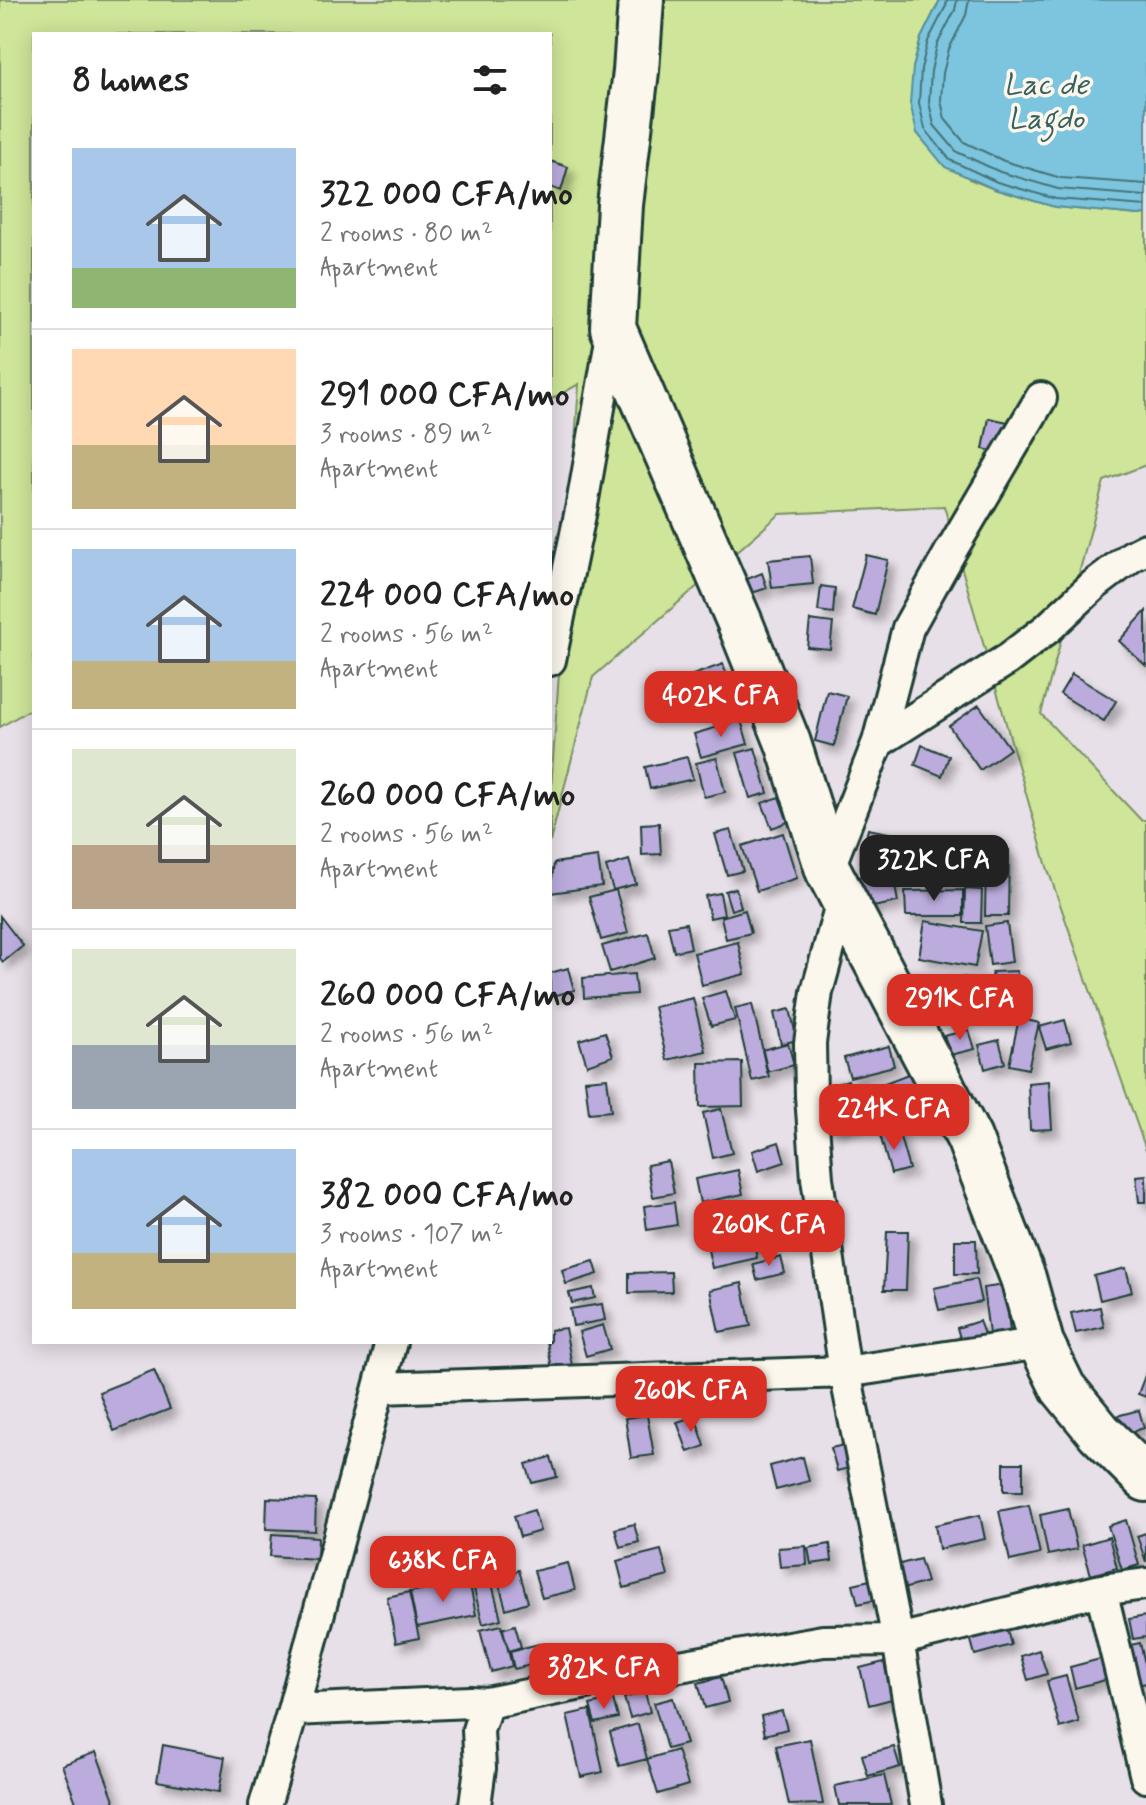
<!DOCTYPE html>
<meta charset="utf-8">
<style>
body{margin:0;font-family:Mynerve,sans-serif;background:#f6f6f6;color:#222;height:100vh;display:flex;flex-direction:column;font-size:30px;white-space:nowrap}
*{box-sizing:border-box;margin:0}
p{font-size:26px;color:#767676}
.icon{flex:none;width:44px;height:44px;fill:none;stroke:currentColor;stroke-width:2;stroke-linecap:round;stroke-linejoin:round}
.map{position:relative;flex:1;overflow:hidden}
.details{position:absolute;left:32px;top:32px;width:520px;height:1312px;display:flex;flex-direction:column;background:#fff;border-radius:0px;box-shadow:0 4px 20px #0003}
.details>*{flex:none}
.price{position:absolute;translate:-50% -68px;padding:0 18px;border-radius:16px;background:#d93025;color:#fff;font-size:26px;line-height:52px;filter:drop-shadow(0 2px 4px #0008)}
.price::after{content:'';position:absolute;left:50%;top:48px;width:24px;height:18px;margin-left:-12px;background:inherit;clip-path:polygon(0 0,100% 0,50% 100%)}
.price.selected{background:#222;color:#fff}
ul{padding:0;list-style:none}
li{display:flex;align-items:center;gap:24px;height:200px;padding:0 40px}
li+li{border-top:2px solid #e0e0e0}
li span{display:grid;place-items:center;flex:none;width:224px;height:160px;border-radius:0px;color:#555}
li>.icon{margin-inline-start:auto}
span .icon{width:96px;height:96px;fill:#fffc;stroke-width:1}
li b{font-size:34px}
h2{display:flex;justify-content:space-between;align-items:center;height:96px;padding:0 40px;font-size:34px}
.map>svg:first-child{display:block}
.grass{fill:#cfe599;stroke:#779166;stroke-width:2}
.water{fill:#7dc5de;stroke:#578f9a;stroke-width:2}
.lines{fill:none;stroke-linecap:round;stroke-linejoin:round}
.shore{stroke:#457378;stroke-width:2}
.building{fill:#bbacdd;stroke:#1f3d34;stroke-width:2;filter:url(#shadow)}
.street-casing{stroke:#1f3d34;stroke-width:36}
.secondary-casing{stroke:#1f3d34;stroke-width:50}
.street{stroke:#fbf7ec;stroke-width:30}
.secondary{stroke:#fbf7ec;stroke-width:44}
.labels{text-anchor:middle;stroke-width:7;stroke-linejoin:round;paint-order:stroke}
.water-label{font-size:30px;font-style:italic;fill:#365f5e;stroke:#fbf7ec}
</style>
<div class="map">
<svg width="1146" height="1805" viewBox="0 0 1146 1805">
<defs>
<filter id="shadow"><feDropShadow dx="7" dy="7" stdDeviation="4" flood-color="#0004"/></filter>
</defs>
<rect width="100%" height="100%" fill="#e8e0e8"/>
<filter id="ink" filterUnits="userSpaceOnUse"><feTurbulence type="fractalNoise" baseFrequency=".0125" numOctaves="2"/><feDisplacementMap in="SourceGraphic" scale="16" xChannelSelector="R" yChannelSelector="G"/><feConvolveMatrix kernelMatrix="1 2 1 2 8 2 1 2 1" color-interpolation-filters="sRGB"/></filter>
<g filter="url(#ink)">
<path class="grass" d="M0,0H940L921,38L913,68L969,179L994,189L1055,207L1138,215L1146,214V465L1104,481L1041,714L1141,820H1146V1150L1047,867L944,506L780,514L593,677L550,842V803L579,384L550,400V34H34V707L0,727Z"/>
<path class="water" d="M940,0H1146V214L1138,215L1055,207L994,189L945,167L917,133L910,103L913,68L921,38Z"/>
<g class="lines">
<path class="shore" d="M947,0L946,6L928,41L921,69L919,103L925,129L950,160L997,182L1056,199L1146,206
M957,0L955,10L937,45L931,71L929,102L934,125L957,152L1000,172L1058,189L1146,196
M969,0L966,15L949,49L943,73L941,100L945,119L964,142L1004,161L1061,178L1146,184"/>
</g>
<path class="building" d="M550,161L568,167L561,191L550,187Z
M989,418L1008,422L1002,453L983,449Z
M866,555L888,560L875,615L852,609Z
M810,556L813,584L772,588L768,560Z
M762,573L767,588L752,593L747,579Z
M821,586L835,588L833,613L818,611Z
M1146,611V666L1119,641Z
M810,620L833,623L830,649L807,647Z
M723,664L730,686L684,702L676,681Z
M1072,674L1116,701L1104,721L1060,694Z
M827,691L847,696L834,746L815,741Z
M979,705L1010,749L980,770L949,726Z
M741,720L748,744L701,757L694,734Z
M922,745L949,756L942,776L915,765Z
M755,748L768,793L750,798L737,753Z
M687,757L693,779L650,789L645,767Z
M717,758L725,792L704,797L696,763Z
M779,797L788,822L772,828L762,803Z
M659,823L661,854L642,855L641,824Z
M868,829L929,841L922,874L861,862Z
M731,830L743,871L727,875L715,834Z
M783,833L797,878L757,891L742,846Z
M934,843L968,849L962,885L928,879Z
M986,849L1009,850L1008,916H985Z
M598,857L602,886L550,893L554,863Z
M629,860L636,884L613,890L606,867Z
M892,870L898,902L863,909L857,877Z
M736,888L741,907L731,910L725,891Z
M965,889L982,890L981,923H964Z
M616,890L628,933L601,940L589,897Z
M963,890V916H906L905,891Z
M720,893L724,915L710,918L705,896Z
M745,910L751,933L726,939L721,917Z
M0,916L23,946L3,962L0,958Z
M925,921L982,931L975,967L919,957Z
M686,923L691,948L674,952L668,926Z
M1007,923L1012,962L990,965L985,926Z
M648,933L655,958L610,972L602,946Z
M738,942L745,974L702,985L694,953Z
M568,968L574,990L550,997V973Z
M1017,971L1019,1007L994,1008L992,972Z
M634,974L636,994L584,998L583,978Z
M966,977L970,1007L947,1010L943,980Z
M726,991L735,1020L711,1026L702,998Z
M693,998L706,1051L667,1060L654,1007Z
M752,1004L769,1077L752,1081L735,1008Z
M790,1009L797,1040L781,1044L774,1013Z
M1019,1018L1039,1023L1028,1069L1009,1065Z
M1065,1020L1071,1042L1046,1049L1039,1027Z
M969,1030L975,1049L950,1055L944,1036Z
M605,1032L613,1056L587,1065L579,1040Z
M999,1040L1005,1063L985,1069L979,1045Z
M788,1043L794,1065L767,1072L762,1050Z
M889,1046L894,1066L850,1077L844,1058Z
M742,1062L743,1106L700,1107L699,1063Z
M911,1073L920,1097L867,1116L858,1093Z
M607,1078L611,1111L589,1113L585,1080Z
M848,1080L851,1090L842,1093L839,1083Z
M1049,1081L1052,1129L1030,1130L1028,1083Z
M857,1102L863,1120L833,1130L827,1112Z
M721,1109L732,1153L713,1158L703,1113Z
M898,1130L909,1169L891,1174L880,1135Z
M779,1142L785,1162L758,1171L752,1151Z
M668,1161L674,1193L653,1197L647,1165Z
M738,1170L743,1194L700,1203L695,1179Z
M1146,1175V1202H1139L1136,1176Z
M674,1202L677,1225L647,1230L644,1206Z
M750,1226L757,1258L712,1268L705,1236Z
M887,1231H908L906,1290H884Z
M955,1240H976L977,1274H955Z
M781,1257L785,1273L757,1280L753,1264Z
M594,1261L598,1274L566,1284L562,1270Z
M1126,1268L1132,1292L1100,1300L1094,1276Z
M671,1272L672,1292L629,1293V1273Z
M976,1279L981,1302L939,1310L934,1288Z
M742,1283L751,1326L719,1332L710,1290Z
M1005,1285L1010,1332L989,1334L983,1288Z
M593,1288L595,1298L572,1303L569,1293Z
M602,1304L605,1320L573,1326L570,1309Z
M1100,1307L1104,1327L1076,1333L1071,1313Z
M979,1321L985,1337L962,1345L957,1328Z
M603,1325L610,1349L586,1356L579,1332Z
M565,1328L573,1371L553,1374L547,1342H550V1330Z
M154,1370L170,1409L114,1431L99,1392Z
M1146,1373V1397L1138,1394Z
M1139,1410L1144,1428L1118,1436L1113,1417Z
M647,1415L654,1455L631,1458L625,1418Z
M695,1416L705,1446L688,1452L677,1422Z
M848,1444L853,1467L837,1471L831,1448Z
M551,1457L557,1477L532,1483L526,1464Z
M803,1457L809,1481L776,1490L770,1466Z
M1004,1463H1023V1491H1004Z
M267,1498L316,1500L315,1531L266,1529Z
M1029,1505L1040,1554L1010,1561L999,1511Z
M1068,1509L1077,1549L1048,1555L1040,1515Z
M534,1510L540,1531L520,1537L514,1516Z
M980,1515L985,1539L939,1549L935,1525Z
M1126,1520L1139,1565L1122,1570L1108,1526Z
M634,1524L639,1542L620,1547L615,1529Z
M1146,1533V1562L1137,1536Z
M272,1534L318,1537L317,1559L270,1556Z
M1109,1537L1117,1568L1091,1575L1082,1545Z
M830,1544L832,1561L811,1564L808,1548Z
M806,1546L807,1565L780,1567L778,1548Z
M661,1550L668,1576L624,1588L617,1561Z
M920,1559L927,1582L903,1589L896,1565Z
M568,1563L575,1590L542,1598L534,1571Z
M519,1570L528,1602L506,1609L497,1577Z
M490,1576L501,1619L483,1624L472,1581Z
M469,1580L476,1615L417,1627L410,1592Z
M870,1580L875,1600L858,1604L853,1584Z
M409,1592L419,1638L396,1643L387,1597Z
M1146,1616V1637L1133,1639L1129,1619Z
M502,1625L512,1666L491,1672L480,1630Z
M515,1625L521,1647L509,1651L502,1629Z
M1006,1626L1011,1645L975,1655L970,1637Z
M1140,1643L1146,1668V1683L1136,1686L1126,1646Z
M539,1644L543,1662L514,1669L510,1651Z
M1039,1650L1047,1674L1028,1680L1021,1656Z
M1104,1658L1109,1679L1075,1688L1070,1667Z
M884,1662L892,1699L869,1705L860,1668Z
M1066,1676L1079,1722L1060,1728L1047,1681Z
M721,1677L728,1702L705,1708L698,1683Z
M645,1692L650,1712L630,1718L624,1698Z
M673,1698L686,1744L667,1749L654,1703Z
M613,1699L618,1718L595,1723L590,1705Z
M590,1710L603,1772L581,1777L567,1715Z
M782,1711L787,1729L765,1735L761,1716Z
M638,1724L647,1759L619,1766L610,1732Z
M810,1739L823,1804L789,1805L776,1746Z
M163,1745L225,1757L219,1792L157,1781Z
M894,1747L900,1767L868,1776L862,1755Z
M677,1750L688,1785L658,1794L647,1759Z
M96,1752L116,1805H77L62,1765Z
M884,1775L891,1805H839L835,1786Z"/>
<g class="lines">
<g class="street-casing">
<path id="street" d="M550,660L582,505L613,328
M878,742L1008,659L1048,628L1094,585L1132,556L1146,549
M828,870L878,742L908,628L952,549L1041,398
M843,897L817,992L810,1043L811,1096L817,1178L845,1372L898,1640L926,1805
M380,1388L845,1372L1041,1343
M1101,1590L1146,1777
M293,1710L470,1702L487,1703L611,1678L823,1641L898,1640L1101,1590L1146,1584
M265,1805L293,1710L391,1342
M475,1805L480,1768L478,1730L487,1703"/>
</g>
<g class="secondary-casing">
<path id="secondary" d="M641,0L636,71L620,205L613,328L740,623L788,743L828,870L969,1138L1023,1278L1041,1343L1063,1388L1099,1432L1146,1479"/>
</g>
<use href="#street" class="street"/>
<use href="#secondary" class="secondary"/>
</g>
</g>
<g class="labels">
<g class="water-label">
<text x="1046" y="94">Lac de<tspan x="1046" dy="34">Lagdo</tspan></text>
</g>
</g>
</svg>
<b class="price" style="left:721px;top:739px">402K CFA</b>
<b class="price selected" style="left:934px;top:903px">322K CFA</b>
<b class="price" style="left:960px;top:1042px">291K CFA</b>
<b class="price" style="left:894px;top:1152px">224K CFA</b>
<b class="price" style="left:769px;top:1268px">260K CFA</b>
<b class="price" style="left:691px;top:1434px">260K CFA</b>
<b class="price" style="left:443px;top:1604px">638K CFA</b>
<b class="price" style="left:604px;top:1711px">382K CFA</b>
<section class="details">
<h2>8 homes<svg class="icon" aria-label="filters" viewBox="0 0 24 24"><path d="M4 7h16M4 17h16"/><circle cx="9" cy="7" r="2"/><circle cx="15" cy="17" r="2"/></svg></h2>
<ul>
<li><span style="background:linear-gradient(#a9c7e8 75%,#8fb573 0)"><svg class="icon" aria-label="home" viewBox="0 0 24 24"><path d="M3 11l9-7 9 7M6 9v11h12V9"/></svg></span><div><b>322 000 CFA/mo</b><p>2 rooms · 80 m²</p><p>Apartment</p></div></li>
<li><span style="background:linear-gradient(#ffd9b3 60%,#c2b280 0)"><svg class="icon" aria-label="home" viewBox="0 0 24 24"><path d="M3 11l9-7 9 7M6 9v11h12V9"/></svg></span><div><b>291 000 CFA/mo</b><p>3 rooms · 89 m²</p><p>Apartment</p></div></li>
<li><span style="background:linear-gradient(#a9c7e8 70%,#c2b280 0)"><svg class="icon" aria-label="home" viewBox="0 0 24 24"><path d="M3 11l9-7 9 7M6 9v11h12V9"/></svg></span><div><b>224 000 CFA/mo</b><p>2 rooms · 56 m²</p><p>Apartment</p></div></li>
<li><span style="background:linear-gradient(#dfe7d0 60%,#b9a48a 0)"><svg class="icon" aria-label="home" viewBox="0 0 24 24"><path d="M3 11l9-7 9 7M6 9v11h12V9"/></svg></span><div><b>260 000 CFA/mo</b><p>2 rooms · 56 m²</p><p>Apartment</p></div></li>
<li><span style="background:linear-gradient(#dfe7d0 60%,#9aa5b1 0)"><svg class="icon" aria-label="home" viewBox="0 0 24 24"><path d="M3 11l9-7 9 7M6 9v11h12V9"/></svg></span><div><b>260 000 CFA/mo</b><p>2 rooms · 56 m²</p><p>Apartment</p></div></li>
<li><span style="background:linear-gradient(#a9c7e8 65%,#c2b280 0)"><svg class="icon" aria-label="home" viewBox="0 0 24 24"><path d="M3 11l9-7 9 7M6 9v11h12V9"/></svg></span><div><b>382 000 CFA/mo</b><p>3 rooms · 107 m²</p><p>Apartment</p></div></li>
</ul>
</section>
</div>
